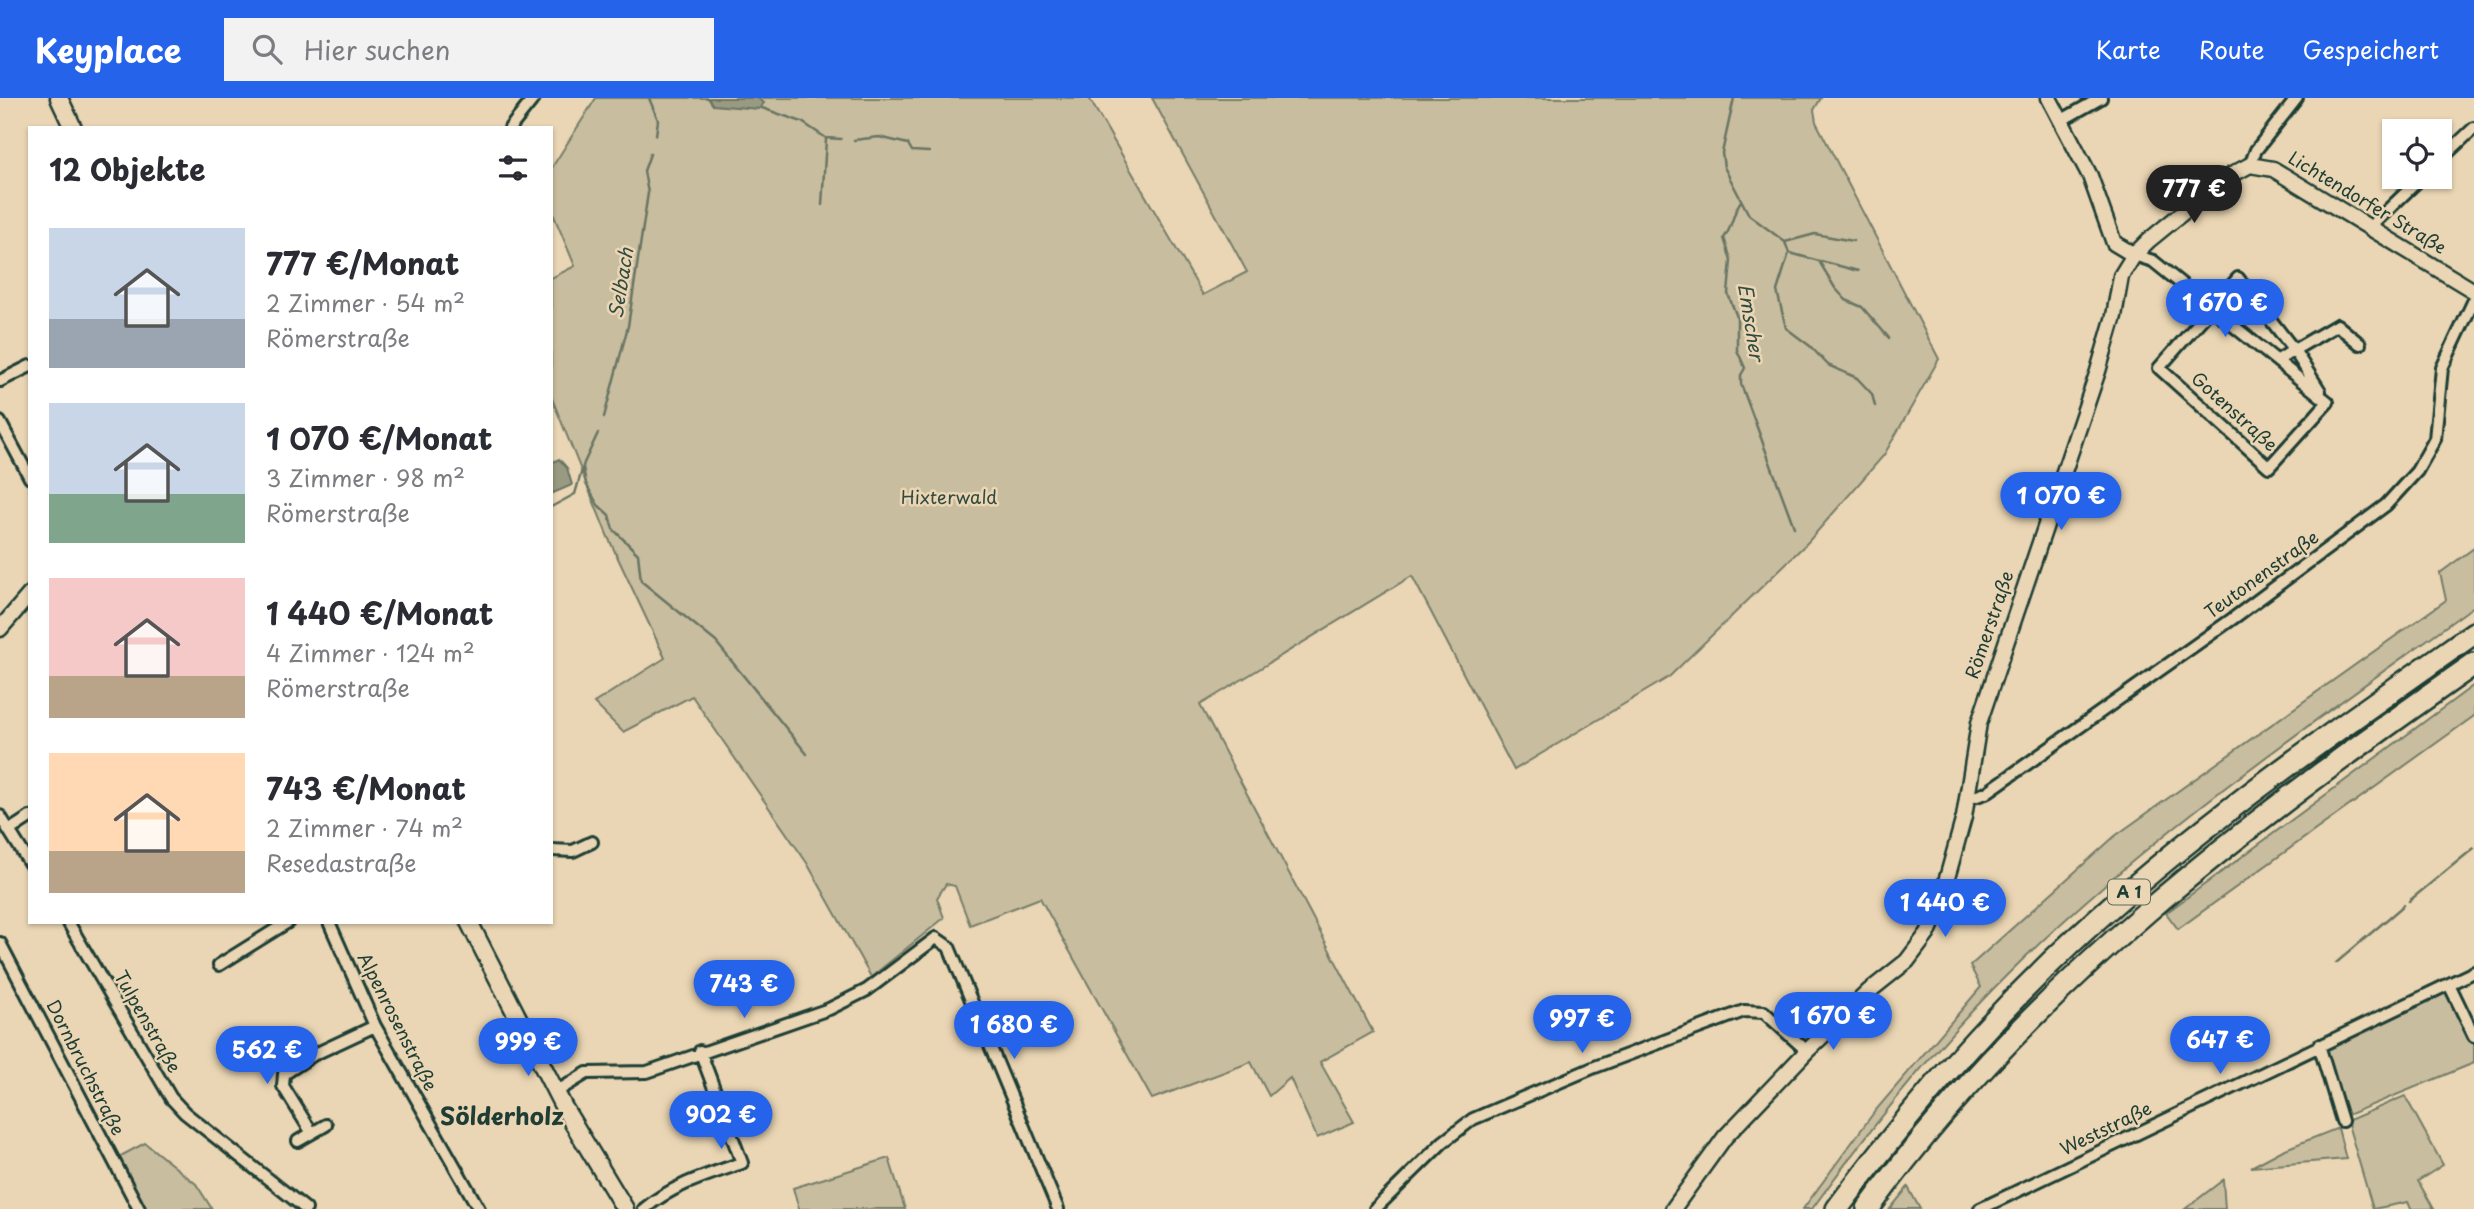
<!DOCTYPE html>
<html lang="de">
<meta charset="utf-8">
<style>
body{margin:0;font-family:"Playpen Sans",sans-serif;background:#f2f2f3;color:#2b2b33;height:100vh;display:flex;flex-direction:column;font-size:26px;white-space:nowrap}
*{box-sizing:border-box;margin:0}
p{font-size:23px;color:#7c7c81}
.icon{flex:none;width:38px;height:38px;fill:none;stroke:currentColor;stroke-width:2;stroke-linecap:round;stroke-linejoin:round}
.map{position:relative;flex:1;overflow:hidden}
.panel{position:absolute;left:28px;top:28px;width:525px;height:798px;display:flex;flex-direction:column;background:#fff;border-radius:0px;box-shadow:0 2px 5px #0004}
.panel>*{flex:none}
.tools{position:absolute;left:2382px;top:21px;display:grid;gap:14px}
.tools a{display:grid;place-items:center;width:70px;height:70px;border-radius:0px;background:#fff;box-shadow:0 2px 5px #0004;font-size:35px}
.price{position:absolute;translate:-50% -60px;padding:0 16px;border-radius:24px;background:#2563eb;color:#fff;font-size:23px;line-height:46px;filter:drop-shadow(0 2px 4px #0008)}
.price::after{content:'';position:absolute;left:50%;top:42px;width:21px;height:16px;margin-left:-10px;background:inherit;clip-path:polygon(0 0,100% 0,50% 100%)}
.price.selected{background:#222;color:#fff}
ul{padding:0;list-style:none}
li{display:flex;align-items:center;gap:21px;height:175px;padding:0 21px}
li span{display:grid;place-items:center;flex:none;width:196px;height:140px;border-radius:0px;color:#555}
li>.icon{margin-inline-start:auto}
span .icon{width:84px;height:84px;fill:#fffc;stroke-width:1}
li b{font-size:30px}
h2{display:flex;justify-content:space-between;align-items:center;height:84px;padding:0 21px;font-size:30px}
header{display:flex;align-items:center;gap:42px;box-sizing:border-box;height:98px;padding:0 35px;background:#2563eb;color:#fff}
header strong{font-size:33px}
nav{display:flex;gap:38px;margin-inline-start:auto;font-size:24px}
.search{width:490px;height:63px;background:#f2f2f3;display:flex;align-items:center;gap:18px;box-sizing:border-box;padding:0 24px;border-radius:0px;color:#7c7c81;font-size:26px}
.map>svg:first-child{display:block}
.green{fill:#c9bd9f;stroke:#747d6a;stroke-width:2}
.water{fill:#999a82;stroke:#687563;stroke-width:2}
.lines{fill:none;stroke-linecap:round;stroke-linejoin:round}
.stream{stroke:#687563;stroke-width:2.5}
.minor-casing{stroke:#1f3d34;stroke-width:16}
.tertiary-casing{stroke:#1f3d34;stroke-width:19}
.secondary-casing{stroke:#1f3d34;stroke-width:21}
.motorway-casing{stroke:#1f3d34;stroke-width:26}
.minor{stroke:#ead6b4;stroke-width:10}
.tertiary{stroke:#ead6b4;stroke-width:14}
.secondary{stroke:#ead6b4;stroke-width:16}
.motorway{stroke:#ead6b4;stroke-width:21}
.labels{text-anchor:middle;stroke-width:5;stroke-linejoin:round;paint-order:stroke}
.shield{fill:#ead6b4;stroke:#5c6b5a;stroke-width:2}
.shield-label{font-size:16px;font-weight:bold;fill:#1f3d34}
.street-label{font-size:18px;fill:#1f3d34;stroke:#ead6b4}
.park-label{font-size:18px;fill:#304a3f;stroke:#ead6b4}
.water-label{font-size:19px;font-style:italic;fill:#314b40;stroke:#ead6b4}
.district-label{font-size:24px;font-weight:bold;fill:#1f3d34;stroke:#ead6b4}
</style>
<header>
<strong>Keyplace</strong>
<div class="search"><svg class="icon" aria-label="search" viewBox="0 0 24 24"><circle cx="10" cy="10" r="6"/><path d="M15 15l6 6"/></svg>Hier suchen</div>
<nav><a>Karte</a><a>Route</a><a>Gespeichert</a></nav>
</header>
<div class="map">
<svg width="2474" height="1111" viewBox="0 0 2474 1111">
<rect width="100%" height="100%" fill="#ead6b4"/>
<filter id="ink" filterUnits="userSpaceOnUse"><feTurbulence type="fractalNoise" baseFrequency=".0143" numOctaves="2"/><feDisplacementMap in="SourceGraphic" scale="14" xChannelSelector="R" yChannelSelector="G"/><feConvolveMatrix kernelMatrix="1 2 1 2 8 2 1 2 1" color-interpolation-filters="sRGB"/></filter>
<g filter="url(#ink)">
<path class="green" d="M596,0H1089L1203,197L1247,174L1152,0H1821L1814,12L1816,24L1939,261L1884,357L1808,444L1669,579L1514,672L1412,478L1200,607L1373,934L1320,964L1354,1024L1317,1040L1290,980L1269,998L1251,964L1152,1001L1040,800L970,827L955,788L946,786L937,800L944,820L871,879L807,765L692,598L623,634L594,605L665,560L608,439L551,298V180L575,168L551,111V71Z
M2474,450V508C2314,624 2149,736 2009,875C1936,947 1872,1028 1812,1111H1803L1875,1013L1981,889L1970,868L2115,738L2446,502L2440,475Z
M2474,587V618L2178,831L2166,815Z
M2448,891L2474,945V965L2345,1018L2326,948Z
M2405,998L2443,1067L2418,1083L2434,1111H2411L2408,1104L2373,1111L2347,1023Z
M2338,1030L2346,1061L2251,1069L2283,1052Z
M145,1045L196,1086L212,1111H143L115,1061Z
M889,1060L905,1111H799L793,1090Z
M2223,1082L2225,1111H2185Z
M1908,1089L1920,1111H1890Z"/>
<path class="water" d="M708,0H757L764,5L759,11L713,7Z
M559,361L567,370L572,387L551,396V365Z"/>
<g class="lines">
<path class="stream" d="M649,0L658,22L656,37
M1734,0L1722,55L1724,69L1749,117L1785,144L1789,155L1777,193L1786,230L1810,248L1828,267L1857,280L1872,296L1875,308
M762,10L802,24L826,40L841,41
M854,42L879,39L908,46L912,53L929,54
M1741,103C1732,115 1733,129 1724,140L1731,162L1728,196L1737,219V252L1745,270L1741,277V286L1794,429
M822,107L826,41
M1785,144L1815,136L1853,143
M1790,155L1819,163L1835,190L1846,202L1862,209L1889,240
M1821,163L1858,173
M604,319L628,228L648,95L644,73L650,56
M583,369L586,386L598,407L609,417L613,431L638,456L641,483L716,544L807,656
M551,409L575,396L584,365L598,335
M2409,803L2474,750
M2336,865L2404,807"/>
<g class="minor-casing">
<path id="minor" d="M2062,22L2101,0
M510,30L534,0
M2440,62L2474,30
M2250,67L2256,52L2297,0
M2369,130L2422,79
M2134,157L2153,163L2328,304
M2278,262L2294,252L2320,293
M0,283L30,268
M2328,304L2269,369L2159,270L2238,180L2294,252L2337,227L2360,246
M0,324L30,380
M1968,701L1986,695L2235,519L2386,407L2417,373L2435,341L2442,270L2474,202
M0,718L30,766
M10,732L30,719
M551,752L573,753L592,744
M68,824L171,1000L185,1015L306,1111
M329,824L375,928L479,1111
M0,845L139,1111
M219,867L288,824
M2449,886L2474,938
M2319,947L2342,1023
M556,994L587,975L647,974L829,911L867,892L936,840L949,849L1058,1111
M312,1035L283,988L284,976L313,957L375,928
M298,1043L326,1027
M644,1111C673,1087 707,1077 742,1065L700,953
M1375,1111L1443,1044L1473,1021L1595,969L1744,913L1764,914L1807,953
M1980,1111L2474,874"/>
</g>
<g class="tertiary-casing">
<path id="tertiary" d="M2049,0L2090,78L2114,145L2134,157
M0,531L30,496
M1673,1111L1725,1039L1807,953L1868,894L1907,863L1928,835L1939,809L1964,719L1979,625L2098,273L2114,218L2121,178L2134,157L2148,143L2224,81L2250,67L2273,71L2474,193"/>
</g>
<g class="secondary-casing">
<path id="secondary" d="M59,0L73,30
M469,824L564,1010L625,1111"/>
</g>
<g class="motorway-casing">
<path id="motorway" d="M1837,1111C1907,1016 1985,926 2071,845C2195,729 2336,632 2474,535
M1868,1111C2033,884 2247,725 2474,566"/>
</g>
<use href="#minor" class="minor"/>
<use href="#tertiary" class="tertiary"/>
<use href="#secondary" class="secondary"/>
<use href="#motorway" class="motorway"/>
</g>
</g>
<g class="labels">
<rect class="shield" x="2108" y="781.5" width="42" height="25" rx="5"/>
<g class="shield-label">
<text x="2129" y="800">A 1</text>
</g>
<g class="street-label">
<text transform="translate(2367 105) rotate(31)" y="6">Lichtendorfer Straße</text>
<text transform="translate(2234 314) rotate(42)" y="6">Gotenstraße</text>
<text transform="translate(2262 477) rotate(-36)" y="6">Teutonenstraße</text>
<text transform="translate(1990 527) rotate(-71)" y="6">Römerstraße</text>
<text transform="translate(147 924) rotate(60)" y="6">Tulpenstraße</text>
<text transform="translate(397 924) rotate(63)" y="6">Alpenrosenstraße</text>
<text transform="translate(85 970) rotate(63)" y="6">Dornbruchstraße</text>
<text transform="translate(2106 1031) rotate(-26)" y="6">Weststraße</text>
</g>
<g class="park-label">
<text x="949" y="406">Hixterwald</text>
</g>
<g class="water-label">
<text transform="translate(621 185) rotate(-81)" y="7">Selbach</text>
<text transform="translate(1751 224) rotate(81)" y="7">Emscher</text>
</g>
<g class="district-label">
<text x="502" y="1027">Sölderholz</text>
</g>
</g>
</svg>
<div class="tools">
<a><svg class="icon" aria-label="locate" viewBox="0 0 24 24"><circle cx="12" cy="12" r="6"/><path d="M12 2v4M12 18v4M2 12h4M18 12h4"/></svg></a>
</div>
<b class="price selected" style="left:2194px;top:127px">777 €</b>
<b class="price" style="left:2225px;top:241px">1 670 €</b>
<b class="price" style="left:2061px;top:434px">1 070 €</b>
<b class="price" style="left:1945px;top:841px">1 440 €</b>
<b class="price" style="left:744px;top:922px">743 €</b>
<b class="price" style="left:1833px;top:954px">1 670 €</b>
<b class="price" style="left:1582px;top:957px">997 €</b>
<b class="price" style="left:1014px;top:963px">1 680 €</b>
<b class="price" style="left:2220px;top:978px">647 €</b>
<b class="price" style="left:528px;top:980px">999 €</b>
<b class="price" style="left:267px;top:988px">562 €</b>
<b class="price" style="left:721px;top:1053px">902 €</b>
<section class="panel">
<h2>12 Objekte<svg class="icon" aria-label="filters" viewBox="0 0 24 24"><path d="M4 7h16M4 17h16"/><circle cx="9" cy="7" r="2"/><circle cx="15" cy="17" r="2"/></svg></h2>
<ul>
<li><span style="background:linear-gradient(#c9d6e8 65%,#9aa5b1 0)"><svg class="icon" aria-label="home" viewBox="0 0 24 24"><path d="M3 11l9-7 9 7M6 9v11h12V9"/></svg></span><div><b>777 €/Monat</b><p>2 Zimmer · 54 m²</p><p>Römerstraße</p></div></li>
<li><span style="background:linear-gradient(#c9d6e8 65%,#7fa58c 0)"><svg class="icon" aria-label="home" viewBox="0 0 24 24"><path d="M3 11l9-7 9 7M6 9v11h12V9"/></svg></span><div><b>1 070 €/Monat</b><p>3 Zimmer · 98 m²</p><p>Römerstraße</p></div></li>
<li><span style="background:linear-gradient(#f6c9c9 70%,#b9a48a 0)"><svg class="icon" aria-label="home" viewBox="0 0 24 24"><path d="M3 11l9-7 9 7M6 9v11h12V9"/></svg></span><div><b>1 440 €/Monat</b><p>4 Zimmer · 124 m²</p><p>Römerstraße</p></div></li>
<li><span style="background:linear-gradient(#ffd9b3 70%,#b9a48a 0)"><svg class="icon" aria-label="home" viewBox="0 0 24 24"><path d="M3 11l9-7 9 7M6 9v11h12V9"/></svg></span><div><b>743 €/Monat</b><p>2 Zimmer · 74 m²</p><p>Resedastraße</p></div></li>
</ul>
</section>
</div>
